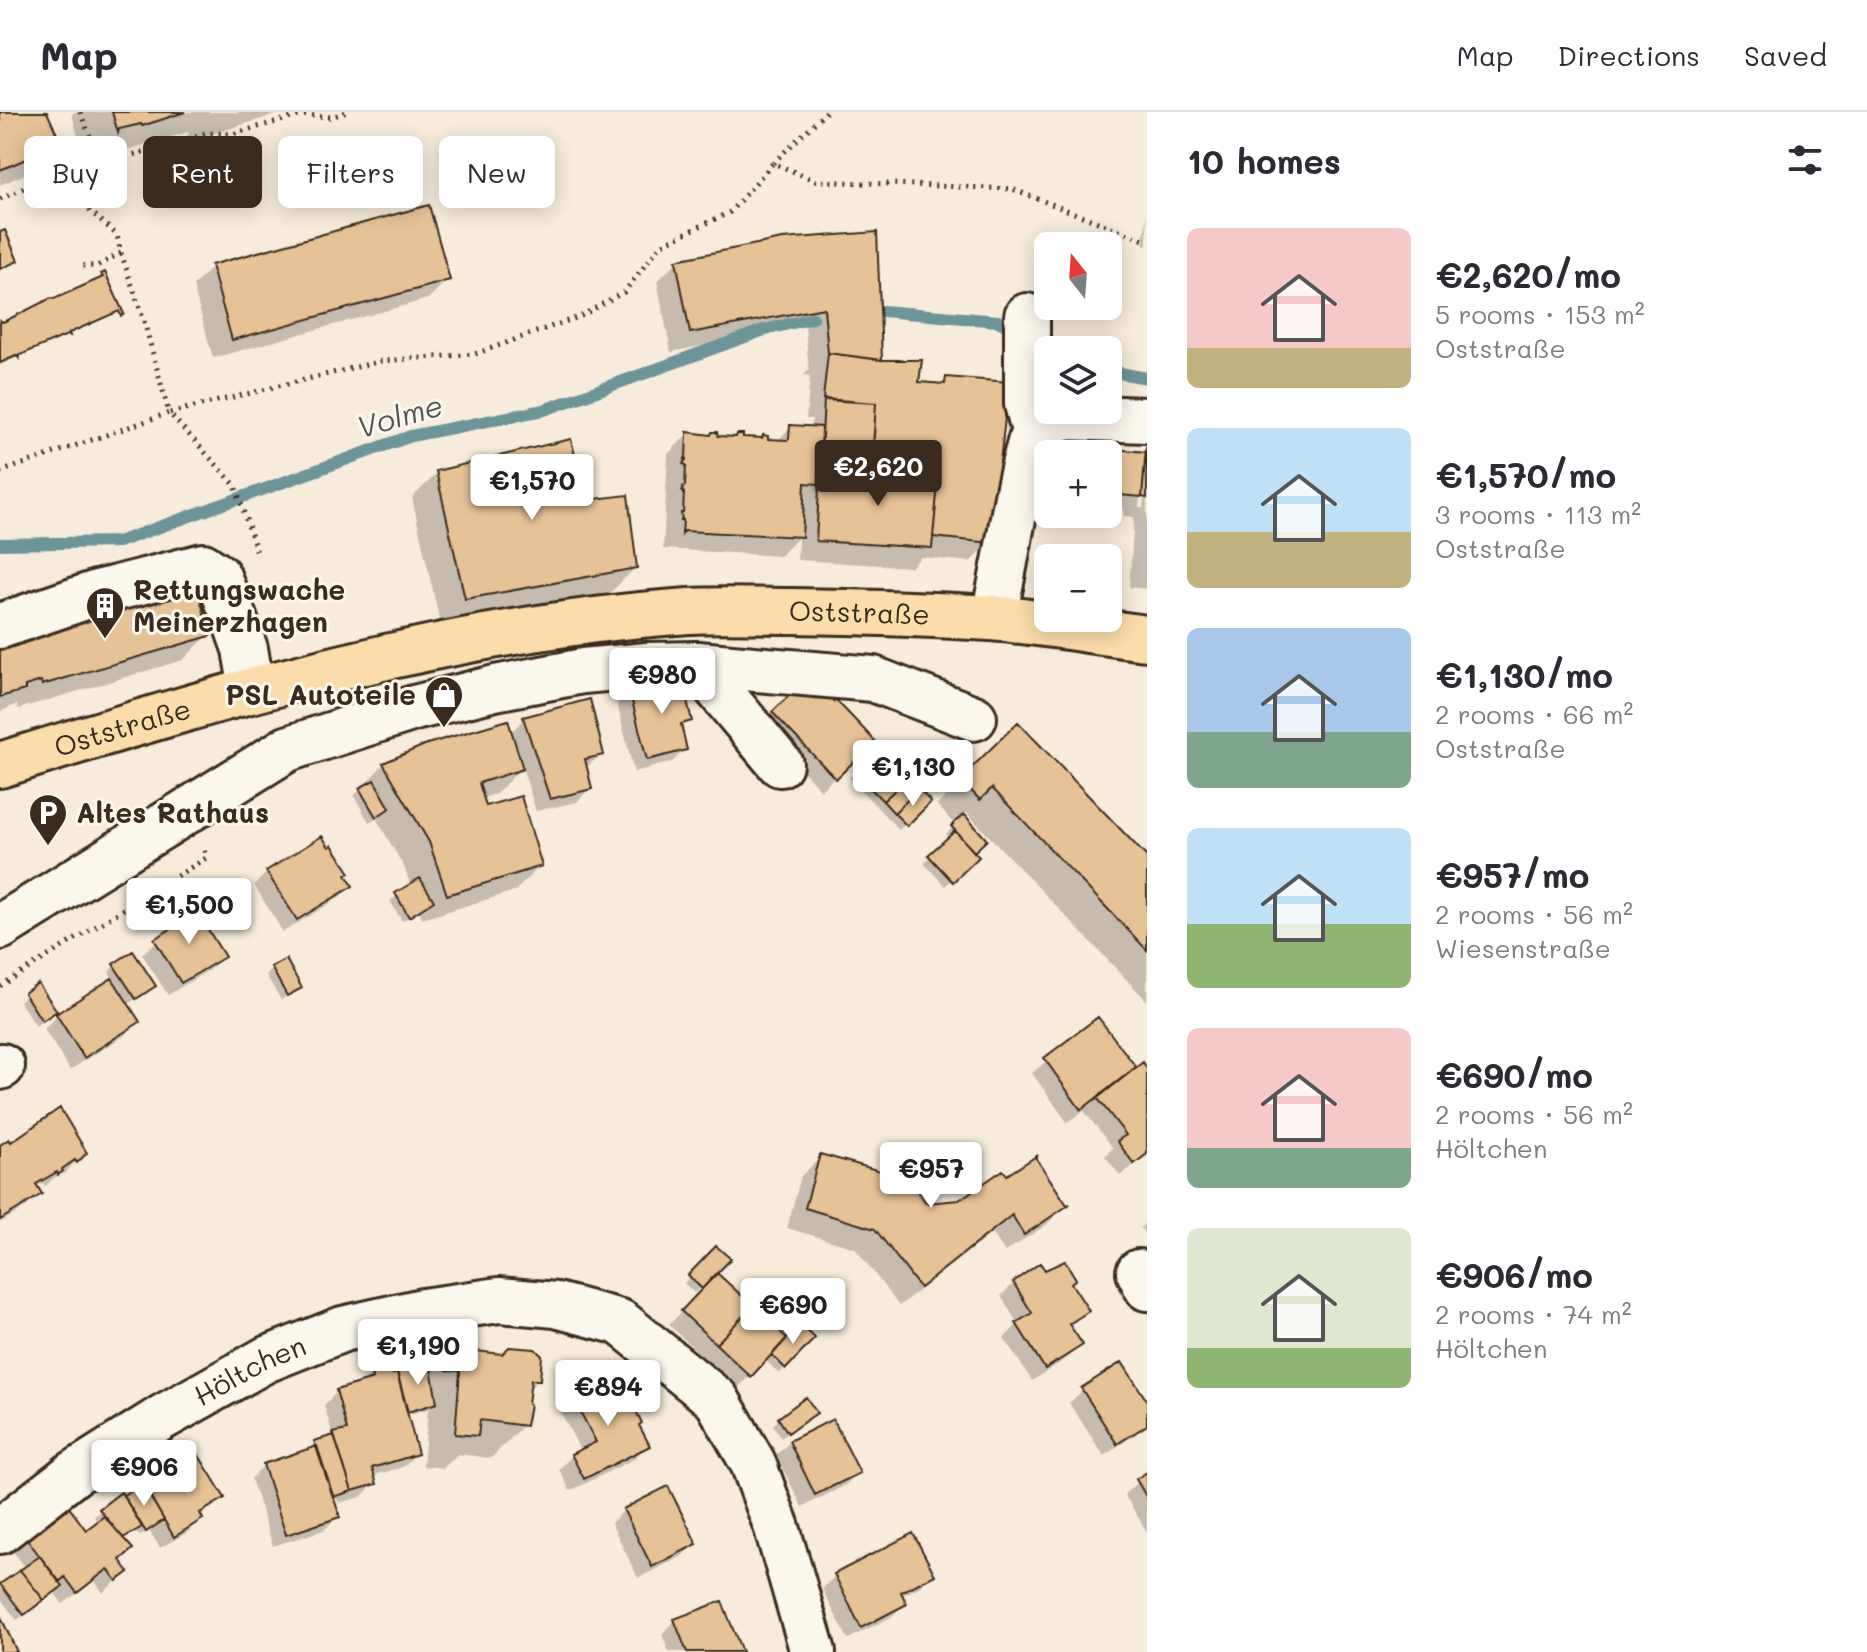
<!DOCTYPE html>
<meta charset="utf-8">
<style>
body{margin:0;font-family:Mali,sans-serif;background:#f2f2f3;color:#2b2b33;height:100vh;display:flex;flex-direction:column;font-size:30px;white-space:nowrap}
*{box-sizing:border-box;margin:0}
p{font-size:26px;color:#7c7c81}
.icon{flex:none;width:44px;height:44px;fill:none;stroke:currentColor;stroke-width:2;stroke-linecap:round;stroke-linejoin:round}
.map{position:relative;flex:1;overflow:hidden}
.drawer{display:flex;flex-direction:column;background:#fff;width:720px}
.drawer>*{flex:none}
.hud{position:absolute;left:24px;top:24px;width:760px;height:72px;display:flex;gap:16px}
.needle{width:52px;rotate:343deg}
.buttons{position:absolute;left:1034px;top:120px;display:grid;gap:16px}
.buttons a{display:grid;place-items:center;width:88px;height:88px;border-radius:12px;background:#fff;box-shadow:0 4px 20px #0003;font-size:40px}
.price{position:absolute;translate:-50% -68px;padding:0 18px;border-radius:8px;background:#fff;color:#222;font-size:26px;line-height:52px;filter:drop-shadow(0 2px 4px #0008)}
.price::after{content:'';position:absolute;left:50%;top:48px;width:24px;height:18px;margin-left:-12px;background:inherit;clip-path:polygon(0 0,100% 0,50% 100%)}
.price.selected{background:#3b2a1e;color:#fff}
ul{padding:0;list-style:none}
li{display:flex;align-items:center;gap:24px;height:200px;padding:0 40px}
li span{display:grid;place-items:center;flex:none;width:224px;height:160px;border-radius:12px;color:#555}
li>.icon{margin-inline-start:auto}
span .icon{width:96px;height:96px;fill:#fffc;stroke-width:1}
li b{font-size:34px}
h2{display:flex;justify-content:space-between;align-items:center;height:96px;padding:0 40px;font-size:34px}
.pill{padding:0 28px;border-radius:12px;background:#fff;box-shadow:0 4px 20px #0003;font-size:28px;line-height:72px}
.pill.selected{background:#3b2a1e;color:#fff}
header{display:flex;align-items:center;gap:48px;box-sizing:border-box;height:112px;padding:0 40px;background:#fff;border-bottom:2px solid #e1e1e2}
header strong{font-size:38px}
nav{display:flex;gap:44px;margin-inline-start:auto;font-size:28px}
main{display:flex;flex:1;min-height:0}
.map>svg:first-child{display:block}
.shadow{fill:#0003;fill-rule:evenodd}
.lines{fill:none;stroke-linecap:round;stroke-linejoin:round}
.stream{stroke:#6c9499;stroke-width:12}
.building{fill:#e6c297;stroke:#3b2a1e;stroke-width:2}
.minor-casing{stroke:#3b2a1e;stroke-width:50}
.major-casing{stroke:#3b2a1e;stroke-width:50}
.path{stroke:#3b2a1e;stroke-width:5;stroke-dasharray:2 6;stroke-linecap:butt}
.minor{stroke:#fbf7ec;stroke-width:44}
.major{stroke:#fbddab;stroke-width:44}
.labels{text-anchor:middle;stroke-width:6;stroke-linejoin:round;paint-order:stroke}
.poi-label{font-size:28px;font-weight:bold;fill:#3b2a1e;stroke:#fbf7ec;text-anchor:start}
.street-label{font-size:28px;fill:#3b2a1e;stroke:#fbf7ec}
.water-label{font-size:30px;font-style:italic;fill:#505651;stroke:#fbf7ec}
</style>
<header>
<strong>Map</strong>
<nav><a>Map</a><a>Directions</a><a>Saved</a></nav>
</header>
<main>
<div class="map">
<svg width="1147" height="1540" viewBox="0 0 1147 1540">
<rect width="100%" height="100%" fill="#f7ecdb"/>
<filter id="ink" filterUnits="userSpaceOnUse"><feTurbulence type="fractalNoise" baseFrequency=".0125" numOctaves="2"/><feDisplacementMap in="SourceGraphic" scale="16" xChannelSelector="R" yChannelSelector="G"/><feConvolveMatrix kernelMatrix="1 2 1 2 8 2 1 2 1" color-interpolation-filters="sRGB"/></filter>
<g filter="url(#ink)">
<path class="shadow" d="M3,0H44L58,29L25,62L0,73V1Z
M74,0H285L191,28L188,20L85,50L72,3Z
M1147,105V133L1143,132Z
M783,129L880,250L917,272L940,273L946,267L990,430L970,450L921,445L911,455L797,448L798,426L780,444L663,437L668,342L688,322L776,330L791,315L811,316L812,307H806L810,264L804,263L809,258L805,214L671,240L657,169L677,150Z
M212,155L448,167L428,187L213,246L193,174Z
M102,164L119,197L113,203L0,253V213L96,170Z
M1072,335L1143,341L1147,337V477L1129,475L1134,405L1123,404L1124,397L1108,396V342H1065ZM1147,352L1143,396L1139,395L1142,356Z
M437,361L584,391L635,456L610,481L440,510L412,386Z
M111,490L208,523L183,548L18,597L17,592L0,600V534Z
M630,579L690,608L680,618L685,637L672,650L634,660L617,592Z
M795,581L873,630L929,690L899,718L849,666L861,654L854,646L821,678L760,614Z
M524,607L602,642L585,656L590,676L577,690L536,699L522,655L496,682L482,686L485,697L540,754L515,779L422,807L420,799L402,809L390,789L411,774L404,755L376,706L369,710L354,684L384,652L428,634L510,621Z
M1018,613L1147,749V889L966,700L962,704L984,728L971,740L976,745L945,774L924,751L950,726L946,722L955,713L937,693Z
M328,738L351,774L337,787L283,820L254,773L267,760Z
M178,805L222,845L209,858L168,883L142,842L164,823V819Z
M115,853L153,874L127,893L138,910L125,923L70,958L44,917L57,904L114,868L109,860Z
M273,857L299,875L281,888L266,863Z
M38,874L54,899L36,914L19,889Z
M1097,907L1136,957L1147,960V1043L1120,1064L1105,1044L1113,1036L1084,999L1067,1010L1032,961Z
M11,1033L84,1041L63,1063L61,1060L45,1074L43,1071L35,1076L39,1082L26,1095L0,1111V1035Z
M821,1045L925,1093L1065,1094L1046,1113L1005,1140L992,1121L899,1194L855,1136L787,1116L801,1064Z
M1147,1109V1123L1140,1116Z
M716,1137L715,1161L787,1229L813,1226L779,1262L765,1247L737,1277L669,1213L707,1173L705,1171L694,1181L684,1171Z
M1045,1161L1069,1172L1086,1199L1069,1215L1080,1233L1067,1246L1032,1269L1004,1226L1018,1212L1001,1184L1014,1171Z
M450,1239L538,1268L528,1278L524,1313L491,1346L458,1342L443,1356L423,1354L428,1297L406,1303L416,1342L403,1355L372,1364L374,1371L361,1385L339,1391L337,1387L332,1389L337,1405L324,1418L273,1434L251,1367L264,1353L309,1337L313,1333L315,1337L333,1324L324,1293L337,1280L361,1273L371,1262L391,1264L430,1260Z
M1083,1278L1147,1293V1314L1104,1344L1069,1291Z
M573,1286L637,1314L647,1333L634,1347L570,1379L559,1357L572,1344L581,1340L560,1299Z
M808,1306L781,1326L773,1313L779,1307Z
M790,1330L858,1361L844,1374L802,1395L776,1343Z
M173,1339L182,1353L222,1386L200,1405L201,1406L188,1420L160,1436L149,1418L139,1424L136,1420L122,1427L118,1449L126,1460L103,1481L94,1468L63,1492L54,1480L17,1508L0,1486V1476L26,1456L12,1438L26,1425L86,1420L99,1410L94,1405L100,1399L120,1383L122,1386L128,1383L123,1374L136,1361Z
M1147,1363V1420L1124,1382Z
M624,1398L694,1432L681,1445L638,1466L611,1411Z
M932,1462L919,1475L901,1484L905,1491L891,1505L848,1527L822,1477L835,1464Z
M675,1508L740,1540H669L662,1522Z"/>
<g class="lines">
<path class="stream" d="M883,199L998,209L1017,219
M1108,259L1147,266
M0,432L118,430L411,324L544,298L764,218L813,206"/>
</g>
<path class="building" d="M0,0H47L61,31L58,30L37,40L36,43L0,58Z
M112,0H185L142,14L141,12L119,17L118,21Z
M429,93L450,168L232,228L211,153Z
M5,118L18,149L0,157V120Z
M877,120L882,248L828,241L824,196L690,221L676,148L782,127Z
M105,160L124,202L121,204L119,199L69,221L70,224L67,223L18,244L19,246L16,244L0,251V208L3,210L51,186L54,187L103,165L101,162Z
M828,241L882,248H922L919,270L945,272L946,265L1009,270L991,431L933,425L939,361L872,357L876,291L823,287Z
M824,288L876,291L871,363L820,360Z
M790,313L822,315L819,372L805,371L802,425L684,419L682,422L683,408H680H682L681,401H683L684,381L682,379L684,375H682L685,374L686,353L683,352L686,347L684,346L686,347L687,320L711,323L712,320H717L718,324L736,325L737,322H743V325L762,326L763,323L768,324V327L787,328L789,327Z
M571,327L586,388L628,383L637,456L465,487L436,359Z
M1071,333L1146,340L1142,385L1108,382V342H1071Z
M1146,335H1147V386L1142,385Z
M872,357L939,361L932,436L816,429L820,360L871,363Z
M197,474L210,524L42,573L41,569L25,574V578L0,585V532L89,507L86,495Z
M681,564L692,609L681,612L687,638L647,648L629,577Z
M811,574L820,575L834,589L835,587L875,629L836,667L772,600L795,578L801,584Z
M590,587L604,643L585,647L592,677L550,687L523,605Z
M508,608L523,657L479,671L486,694L521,684L542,754L447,783L429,730L383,651L427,632Z
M1018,610L1147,745V838L992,676L980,688L960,667Z
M875,629L909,665L883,689L854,659L866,647L861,641Z
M908,666L919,677L894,701L883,689Z
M374,668L390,696L376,705L359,676Z
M919,677L931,690L907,714L894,701Z
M964,702L987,728L974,740L951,714Z
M955,719L979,745L953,770L928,743Z
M322,724L329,735L332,733L350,761L346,763L353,774L297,808L266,759Z
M420,766L434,789L409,805L395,781Z
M186,798L197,800L225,845L181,871L154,827L176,814L177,803Z
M133,839L156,874L136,887L113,852Z
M286,847L302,876L287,884L271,855Z
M112,866L140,910L84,946L56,902Z
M38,871L57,899L42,909L24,881Z
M1098,905L1136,955L1081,998L1044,946Z
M1143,950L1147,957V1042L1134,1052L1117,1029L1126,1023L1098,987L1095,988Z
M60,996L87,1041L77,1051L75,1048L62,1057L63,1059L58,1063L57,1060L36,1072L42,1082L0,1108V1033L9,1027L11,1030Z
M820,1042L909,1067L926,1091L959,1088L1003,1058L1007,1063L1038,1043L1036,1046L1067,1093L1070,1092L1024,1123L1012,1103L920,1176L875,1117L805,1096Z
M716,1134L731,1147L702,1177L688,1163Z
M1065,1149L1076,1167L1071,1171L1089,1199L1069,1212L1083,1233L1045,1257L1016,1211L1032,1201L1013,1170L1040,1151L1045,1158Z
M717,1161L753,1194L716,1232L681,1199Z
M753,1194L787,1226L751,1265L716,1232Z
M800,1212L815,1226L786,1257L772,1243Z
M509,1235L535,1237L542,1244L540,1268H531L528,1292L530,1293L526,1314L480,1308L478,1324L455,1322L460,1259L447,1258L450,1236L502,1242Z
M430,1250L437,1291L408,1300L397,1260Z
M1122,1250L1147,1289V1313L1117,1332L1081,1276Z
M391,1255L393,1262L397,1261L418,1342L372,1356L377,1372L352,1379L333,1321L347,1318L336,1278L373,1267L370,1260Z
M613,1263L629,1295L633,1293L642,1311L639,1313L650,1334L584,1367L571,1342L596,1330L572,1284Z
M806,1285L817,1301L788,1321L778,1306Z
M833,1307L860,1361L815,1383L789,1329Z
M334,1323L352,1379L333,1385L314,1329Z
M317,1334L340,1405L286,1423L263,1352Z
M173,1336L182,1351L198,1342L225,1386L200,1401L203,1407L174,1425L135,1359Z
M1147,1360V1386L1136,1367Z
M143,1372L164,1408L146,1420L123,1383Z
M668,1374L697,1432L652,1455L623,1397Z
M121,1380L142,1415L123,1426L99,1397Z
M66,1391L86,1418L104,1404L133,1437L120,1448L129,1460L117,1469L108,1457L77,1481L65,1465L59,1470L24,1423Z
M913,1421L935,1463L901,1480L907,1492L861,1516L834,1462Z
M40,1444L63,1474L44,1488L20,1458Z
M20,1458L44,1488L24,1503L0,1472Z
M722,1489L742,1540H687L674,1507Z
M0,1503L17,1540H0Z"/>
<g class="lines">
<g class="minor-casing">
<g id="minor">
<path d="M1027,204V292L1034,318"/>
<path d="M993,506C1009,444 1014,379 1034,318L1064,305L1147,308"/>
<path d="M0,514L97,481L203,454L218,464L234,506L245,537L252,578"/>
<path d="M697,552L780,652"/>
<path d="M0,815L287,637L414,596L495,576L583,559L647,553L697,552L873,567L974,606"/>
<path d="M0,955L2,954"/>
<path d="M1139,1160L1147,1176"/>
<path id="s1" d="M0,1419L73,1362L163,1305L265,1248L343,1217L423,1199L499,1188L556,1193L620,1210L717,1288L753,1351L777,1416L813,1540"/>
</g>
</g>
<g class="major-casing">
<g id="major">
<path id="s2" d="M0,653C225,583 453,515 689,499C723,497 758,499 792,499C858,500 925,502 991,506C1043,510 1095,520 1147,526"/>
</g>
</g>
<path class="path" d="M80,0L97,42
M773,51L826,0
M66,56L87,96L117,123L121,141L97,154H83
M0,87L97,42L129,44L206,21L232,22L302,3L330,5L347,0
M121,141L144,209L169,301L381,249L475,242L581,204L624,180L661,133L730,100L773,51L816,69L1012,77L1147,129
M0,360L169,301L235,373L258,444
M0,874L206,746L204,737"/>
<use href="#minor" class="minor"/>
<use href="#major" class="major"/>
</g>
</g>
<defs>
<g id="building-pin" transform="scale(2)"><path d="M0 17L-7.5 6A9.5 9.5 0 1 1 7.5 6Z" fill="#3b2a1e" stroke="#fbf7ec"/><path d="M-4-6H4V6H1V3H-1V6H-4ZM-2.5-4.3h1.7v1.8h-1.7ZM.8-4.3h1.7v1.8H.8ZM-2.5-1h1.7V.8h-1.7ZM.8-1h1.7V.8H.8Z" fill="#fff"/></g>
<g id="shop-pin" transform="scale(2)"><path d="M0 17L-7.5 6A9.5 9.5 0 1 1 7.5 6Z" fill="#3b2a1e" stroke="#fbf7ec"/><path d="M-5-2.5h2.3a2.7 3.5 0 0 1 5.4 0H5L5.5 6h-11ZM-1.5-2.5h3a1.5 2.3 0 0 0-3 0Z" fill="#fff"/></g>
<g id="parking-pin" transform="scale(2)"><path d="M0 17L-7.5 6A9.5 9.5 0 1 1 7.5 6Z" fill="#3b2a1e" stroke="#fbf7ec"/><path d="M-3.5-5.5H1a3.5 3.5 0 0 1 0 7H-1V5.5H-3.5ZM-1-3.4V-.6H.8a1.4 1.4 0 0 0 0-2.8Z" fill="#fff"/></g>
</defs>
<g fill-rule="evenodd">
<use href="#building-pin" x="105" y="494"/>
<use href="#shop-pin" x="444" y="583"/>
<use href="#parking-pin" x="48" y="701"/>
</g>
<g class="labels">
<g class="poi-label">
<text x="133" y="488">Rettungswache<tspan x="133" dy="32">Meinerzhagen</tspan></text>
<text x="416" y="593" text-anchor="end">PSL Autoteile</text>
<text x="76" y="711">Altes Rathaus</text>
</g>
<g class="street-label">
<text dy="10" stroke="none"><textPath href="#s2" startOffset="878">Oststraße</textPath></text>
<text dy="10" stroke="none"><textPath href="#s2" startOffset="128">Oststraße</textPath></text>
<text dy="10" stroke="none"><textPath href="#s1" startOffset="298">Höltchen</textPath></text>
</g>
<g class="water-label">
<text transform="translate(400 305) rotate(-16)" y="10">Volme</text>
</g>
</g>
</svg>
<div class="buttons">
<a><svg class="needle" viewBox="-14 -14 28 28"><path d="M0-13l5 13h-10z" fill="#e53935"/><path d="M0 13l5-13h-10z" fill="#7c7c81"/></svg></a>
<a><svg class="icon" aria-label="layers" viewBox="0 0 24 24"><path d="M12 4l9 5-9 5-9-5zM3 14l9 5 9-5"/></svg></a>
<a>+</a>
<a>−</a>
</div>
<b class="price selected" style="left:878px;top:396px">€2,620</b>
<b class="price" style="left:532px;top:410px">€1,570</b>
<b class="price" style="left:662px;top:604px">€980</b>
<b class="price" style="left:913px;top:696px">€1,130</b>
<b class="price" style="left:189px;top:834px">€1,500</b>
<b class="price" style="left:931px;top:1098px">€957</b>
<b class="price" style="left:793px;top:1234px">€690</b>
<b class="price" style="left:418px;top:1275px">€1,190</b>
<b class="price" style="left:608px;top:1316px">€894</b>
<b class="price" style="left:144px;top:1396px">€906</b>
<div class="hud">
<a class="pill">Buy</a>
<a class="pill selected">Rent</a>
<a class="pill">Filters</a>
<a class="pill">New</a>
</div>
</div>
<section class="drawer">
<h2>10 homes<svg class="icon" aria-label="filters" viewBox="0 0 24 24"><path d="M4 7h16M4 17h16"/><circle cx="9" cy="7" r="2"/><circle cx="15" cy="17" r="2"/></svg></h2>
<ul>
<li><span style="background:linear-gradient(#f6c9c9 75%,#c2b280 0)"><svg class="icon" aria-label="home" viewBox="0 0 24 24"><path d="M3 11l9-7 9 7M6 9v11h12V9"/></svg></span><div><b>€2,620/mo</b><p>5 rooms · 153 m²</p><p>Oststraße</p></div></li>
<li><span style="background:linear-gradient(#bfe0f5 65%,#c2b280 0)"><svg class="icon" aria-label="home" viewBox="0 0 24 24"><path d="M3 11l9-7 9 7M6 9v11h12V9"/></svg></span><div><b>€1,570/mo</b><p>3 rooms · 113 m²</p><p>Oststraße</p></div></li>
<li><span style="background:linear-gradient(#a9c7e8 65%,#7fa58c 0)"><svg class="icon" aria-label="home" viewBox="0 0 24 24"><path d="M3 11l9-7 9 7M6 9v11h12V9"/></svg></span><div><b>€1,130/mo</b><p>2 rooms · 66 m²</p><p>Oststraße</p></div></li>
<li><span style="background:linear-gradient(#bfe0f5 60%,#8fb573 0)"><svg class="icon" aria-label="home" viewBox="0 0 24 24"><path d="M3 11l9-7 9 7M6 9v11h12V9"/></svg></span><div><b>€957/mo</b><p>2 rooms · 56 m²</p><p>Wiesenstraße</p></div></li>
<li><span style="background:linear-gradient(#f6c9c9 75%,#7fa58c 0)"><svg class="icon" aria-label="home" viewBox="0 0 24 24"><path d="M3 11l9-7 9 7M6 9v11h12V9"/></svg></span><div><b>€690/mo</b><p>2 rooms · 56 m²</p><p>Höltchen</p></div></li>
<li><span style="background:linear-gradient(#dfe7d0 75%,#8fb573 0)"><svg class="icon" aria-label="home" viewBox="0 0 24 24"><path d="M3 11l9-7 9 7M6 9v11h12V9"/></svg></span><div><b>€906/mo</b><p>2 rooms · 74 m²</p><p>Höltchen</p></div></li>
</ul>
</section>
</main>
